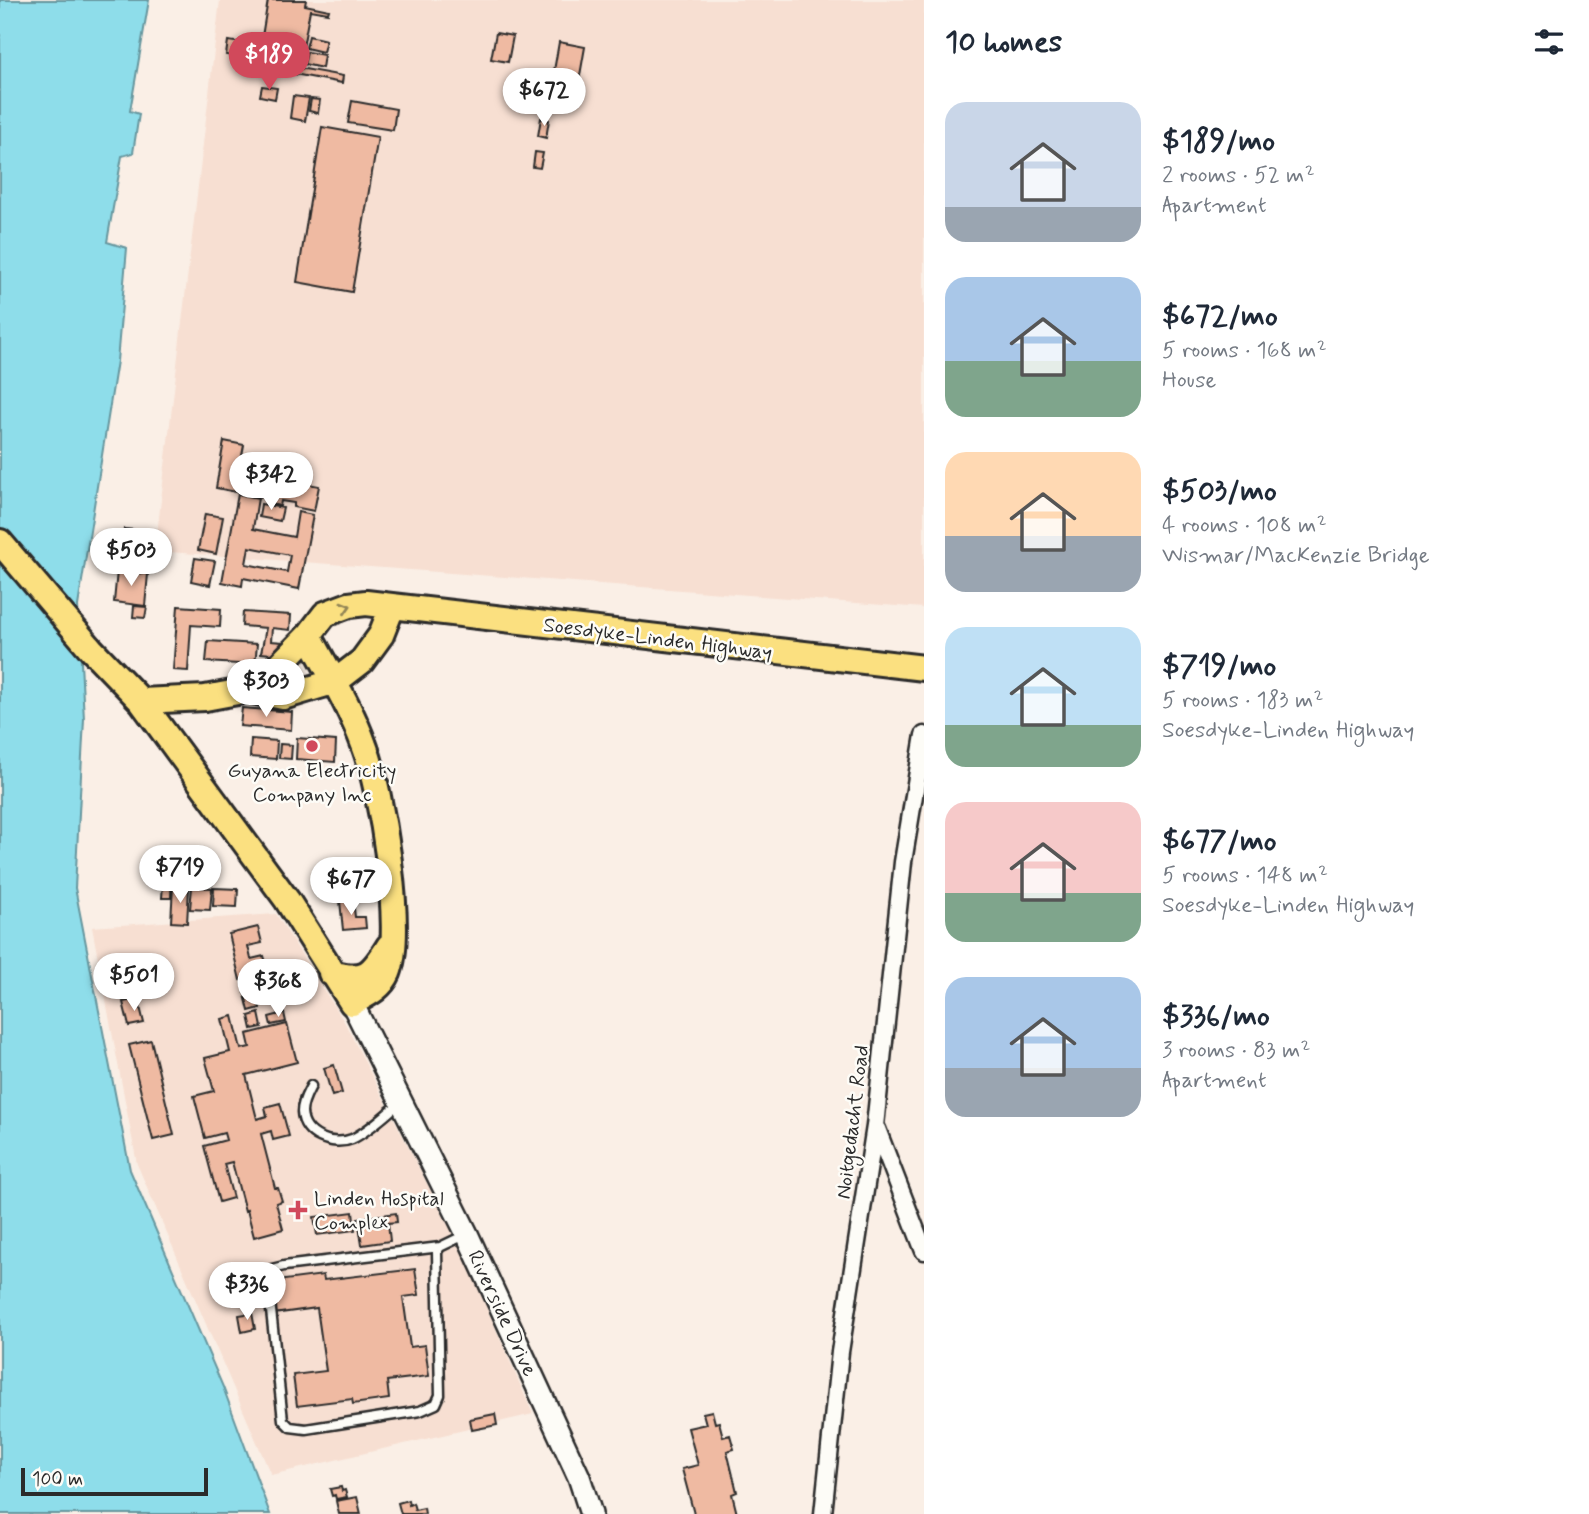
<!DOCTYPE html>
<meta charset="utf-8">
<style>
body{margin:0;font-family:Mynerve,sans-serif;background:#f2f2f3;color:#1f2937;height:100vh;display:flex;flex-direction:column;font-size:26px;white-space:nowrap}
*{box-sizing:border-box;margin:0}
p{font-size:23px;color:#747a83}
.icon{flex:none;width:38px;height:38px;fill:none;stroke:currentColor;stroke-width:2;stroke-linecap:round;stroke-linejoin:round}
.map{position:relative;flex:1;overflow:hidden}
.sheet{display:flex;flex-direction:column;background:#fff;width:665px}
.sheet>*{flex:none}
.scale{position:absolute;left:21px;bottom:18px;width:187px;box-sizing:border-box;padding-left:7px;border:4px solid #2b2b2b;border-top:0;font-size:19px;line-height:24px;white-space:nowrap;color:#2b2b2b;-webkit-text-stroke:5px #fdfcf7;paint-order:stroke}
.price{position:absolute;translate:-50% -60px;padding:0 16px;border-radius:24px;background:#fff;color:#222;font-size:23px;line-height:46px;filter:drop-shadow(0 2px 4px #0008)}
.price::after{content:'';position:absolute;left:50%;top:42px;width:21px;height:16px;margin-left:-10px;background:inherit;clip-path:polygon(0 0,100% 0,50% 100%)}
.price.selected{background:#d1495b;color:#fff}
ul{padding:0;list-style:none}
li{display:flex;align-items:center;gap:21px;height:175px;padding:0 21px}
li span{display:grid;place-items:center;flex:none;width:196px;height:140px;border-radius:21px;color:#555}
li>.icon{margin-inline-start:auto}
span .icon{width:84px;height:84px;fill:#fffc;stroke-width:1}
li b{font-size:30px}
h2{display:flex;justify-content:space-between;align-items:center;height:84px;padding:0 21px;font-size:30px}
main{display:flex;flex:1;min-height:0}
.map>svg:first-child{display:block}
.built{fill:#f7dfd2}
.water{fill:#8eddea;stroke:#66969e;stroke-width:2}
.building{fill:#efbaa2;stroke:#2b2b2b;stroke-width:2;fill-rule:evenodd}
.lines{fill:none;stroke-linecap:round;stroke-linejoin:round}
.lane-casing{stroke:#2b2b2b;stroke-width:13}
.street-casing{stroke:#2b2b2b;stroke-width:21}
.secondary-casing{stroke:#2b2b2b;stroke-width:26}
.primary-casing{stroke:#2b2b2b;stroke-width:30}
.lane{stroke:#fdfcf7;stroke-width:8}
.street{stroke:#fdfcf7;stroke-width:16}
.secondary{stroke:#fdfcf7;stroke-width:21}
.primary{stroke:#fbe080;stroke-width:24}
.oneway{stroke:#938656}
.poi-dot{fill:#d1495b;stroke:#fdfcf7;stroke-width:2.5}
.labels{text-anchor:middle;stroke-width:5;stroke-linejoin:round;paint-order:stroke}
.street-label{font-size:21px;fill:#2b2b2b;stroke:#fdfcf7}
.poi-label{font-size:21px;fill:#2b2b2b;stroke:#fdfcf7}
</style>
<main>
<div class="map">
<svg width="924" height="1514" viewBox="0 0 924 1514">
<rect width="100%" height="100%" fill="#faefe6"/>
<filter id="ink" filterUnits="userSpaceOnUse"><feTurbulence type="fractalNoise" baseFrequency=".0143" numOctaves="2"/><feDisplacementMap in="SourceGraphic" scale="14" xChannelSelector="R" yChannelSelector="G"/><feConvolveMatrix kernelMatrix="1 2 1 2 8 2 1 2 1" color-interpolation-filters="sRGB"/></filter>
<g filter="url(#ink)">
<path class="built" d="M220,0H924V608L155,551Z
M276,914L345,1023L464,1256L533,1414L271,1475L137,1164L92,927Z"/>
<path class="water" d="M0,0H149L130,111L139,114L133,153L122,156L107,242L127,248L117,361L78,606L84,719L75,888L130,1170L223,1387L270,1514H0Z"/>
<path class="building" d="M268,0H306L305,5L329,10L328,13L310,10L299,68L343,76L342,83L257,67Z
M496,33L513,36L508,62L491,59Z
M309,36L326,40L323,52L306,48Z
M228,41L250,44L248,58L226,55Z
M559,42L585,47L576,98L550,94Z
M307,52L324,55L322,68L304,64Z
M262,86L277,88L275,99L260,96Z
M293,96L309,98L305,121L290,118Z
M311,99L320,100L318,113L309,111Z
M352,101L396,109L393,130L348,123Z
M541,118L549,120L546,138L538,136Z
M322,127L378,137L352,292L297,282Z
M535,152L543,153L540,168L533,167Z
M224,441L244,445L239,471L319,486L314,511L294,507V503L281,501L280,506L266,503L267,498L216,488Z
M238,494L258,498L253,529L294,537L298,512L313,515L299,589L243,578L242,586L222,582ZM249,547L290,555L287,572L246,564Z
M261,504L283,508L280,521L259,517Z
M205,514L223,517L216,554L198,550Z
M124,529L156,532L151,573L120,569Z
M195,558L215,561L210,585L191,581Z
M117,571L148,574L145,606L114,602Z
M134,606L147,607L145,618L133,617Z
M178,606L221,609L220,627L191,625L188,671L173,670Z
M243,612L291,615L290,630L272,628L271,641L283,642L282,655L261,653L266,628L242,626Z
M208,641L257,644L255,665L206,662Z
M242,708L292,712L291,730L240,726Z
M297,738L336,741L335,762L296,759Z
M251,739L277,741L276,759L250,757Z
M280,744L292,745L291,759L279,758Z
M175,858L189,859L188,884L174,883Z
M193,863L213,864L212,885L192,884Z
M164,870L172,871L171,898H162Z
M173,886L189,887L187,923L171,922Z
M192,887L212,888L210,910L190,909Z
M214,888L238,889L237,907L213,906Z
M353,900L355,917H365L366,928L343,930L340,901Z
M258,927L262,943L248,946L251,959L264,956L269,972L240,980L229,934Z
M253,980L260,1008L249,1011L242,982Z
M138,999L144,1023L129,1026L123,1002Z
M259,1013L262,1027L252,1029L249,1016Z
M284,1013L286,1022L271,1025L269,1017Z
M233,1016L241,1049L250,1047L247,1034L287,1024L297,1062L246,1075L257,1119L267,1116L265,1107L280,1103L289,1136L273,1140L271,1131L261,1134L275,1188H278L282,1201L276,1203L283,1229L254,1237L247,1210L245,1211L232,1162L224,1164L233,1198L219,1202L204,1146L226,1140L224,1133L205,1138L194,1096L214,1091L205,1058L230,1052L222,1019Z
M151,1040L174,1135L153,1140L129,1045Z
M334,1065L342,1093L332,1096L324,1068Z
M353,1212L355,1230L317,1235L314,1217Z
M396,1213L397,1222L388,1223L390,1241L362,1245L358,1218Z
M415,1269L419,1295L403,1297L410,1347L425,1345L429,1376L387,1381L389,1399L353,1404L352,1399L297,1406L293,1375L326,1371L317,1308L273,1314L269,1282L323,1275L324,1280Z
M252,1313L255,1329L242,1332L239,1315Z
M712,1411L715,1423L719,1422L723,1437L730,1435L734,1449L727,1451L737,1492L732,1494L737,1514H694L682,1469L698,1465L688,1428L706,1424L703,1413Z
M495,1414L497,1425L472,1430L470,1419Z
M341,1487L342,1491L345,1490L347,1497L336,1499L335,1495L332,1496L330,1489Z
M357,1497L361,1514H339L336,1501Z
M408,1500L409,1505L413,1503L415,1510L424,1508L425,1514H401L398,1503Z"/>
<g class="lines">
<g class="lane-casing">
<path id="lane" d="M311,1086C307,1094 302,1102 302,1112C303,1136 333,1147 352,1139C369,1131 386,1114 401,1102
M440,1247L284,1266L272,1269L267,1274L283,1420L290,1427L306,1429L420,1411L436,1404L440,1395L437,1252L440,1247L467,1234"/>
</g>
<g class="street-casing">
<path id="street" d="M877,1129L924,1251
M823,1514L840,1352L875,1126L903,862L924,735"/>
</g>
<g class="secondary-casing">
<path id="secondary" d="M352,1003L467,1234L579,1477L591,1514"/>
</g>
<g class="primary-casing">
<path id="primary" d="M0,542L91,649L141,701L287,900L352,1003C366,995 381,989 388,973C405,931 381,789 364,745C350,706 328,671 309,635
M248,690L283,697L336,681L362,661L381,635L392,607
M141,701L205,698L248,690L266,679L309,635L325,614L349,605L366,603L924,668
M331,973C365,982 371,975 389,946"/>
</g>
<use href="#lane" class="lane"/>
<use href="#street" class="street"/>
<use href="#secondary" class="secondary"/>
<use href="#primary" class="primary"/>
</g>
<defs><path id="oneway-chevron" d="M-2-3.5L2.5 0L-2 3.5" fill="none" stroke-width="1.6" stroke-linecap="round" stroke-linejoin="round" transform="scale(1.75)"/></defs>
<use class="oneway" href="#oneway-chevron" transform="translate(346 607) rotate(-17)"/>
</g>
<g class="poi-dot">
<circle cx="312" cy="746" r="7"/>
<path d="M294.5 1199.5h7v7h7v7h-7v7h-7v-7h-7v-7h7z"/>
</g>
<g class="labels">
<g class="street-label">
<text transform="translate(658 638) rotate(7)" y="7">Soesdyke-Linden Highway</text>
<text transform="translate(852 1122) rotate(-83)" y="7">Noitgedacht Road</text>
<text transform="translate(503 1313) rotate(65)" y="7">Riverside Drive</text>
</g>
<g class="poi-label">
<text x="312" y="777">Guyana Electricity<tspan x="312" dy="24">Company Inc</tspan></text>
<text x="314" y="1205" text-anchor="start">Linden Hospital<tspan x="314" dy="24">Complex</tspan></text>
</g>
</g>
</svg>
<div class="scale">100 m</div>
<b class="price selected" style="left:269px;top:92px">$189</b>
<b class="price" style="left:544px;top:128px">$672</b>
<b class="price" style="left:271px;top:512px">$342</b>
<b class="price" style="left:131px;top:588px">$503</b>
<b class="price" style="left:266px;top:719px">$303</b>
<b class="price" style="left:180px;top:905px">$719</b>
<b class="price" style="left:351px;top:917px">$677</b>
<b class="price" style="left:134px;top:1013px">$501</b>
<b class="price" style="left:278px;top:1019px">$368</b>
<b class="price" style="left:247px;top:1322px">$336</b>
</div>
<section class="sheet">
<h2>10 homes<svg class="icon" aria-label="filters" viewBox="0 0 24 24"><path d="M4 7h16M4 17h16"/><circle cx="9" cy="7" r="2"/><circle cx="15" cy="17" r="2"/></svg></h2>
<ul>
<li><span style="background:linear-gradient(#c9d6e8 75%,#9aa5b1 0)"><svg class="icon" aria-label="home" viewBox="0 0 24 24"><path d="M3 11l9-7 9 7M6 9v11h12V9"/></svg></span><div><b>$189/mo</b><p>2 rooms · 52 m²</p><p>Apartment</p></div></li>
<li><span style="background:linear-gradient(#a9c7e8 60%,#7fa58c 0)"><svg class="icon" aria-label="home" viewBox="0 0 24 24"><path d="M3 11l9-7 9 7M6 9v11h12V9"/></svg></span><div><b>$672/mo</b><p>5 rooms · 168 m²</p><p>House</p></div></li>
<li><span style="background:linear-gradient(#ffd9b3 60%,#9aa5b1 0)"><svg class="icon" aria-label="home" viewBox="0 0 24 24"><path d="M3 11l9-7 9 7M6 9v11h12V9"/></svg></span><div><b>$503/mo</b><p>4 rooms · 108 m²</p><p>Wismar/MacKenzie Bridge</p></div></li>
<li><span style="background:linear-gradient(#bfe0f5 70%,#7fa58c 0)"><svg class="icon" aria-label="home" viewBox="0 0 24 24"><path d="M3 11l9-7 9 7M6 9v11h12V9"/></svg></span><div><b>$719/mo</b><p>5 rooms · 183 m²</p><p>Soesdyke-Linden Highway</p></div></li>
<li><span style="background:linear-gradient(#f6c9c9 65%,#7fa58c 0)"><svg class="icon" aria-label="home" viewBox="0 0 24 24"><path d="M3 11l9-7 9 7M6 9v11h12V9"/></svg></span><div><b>$677/mo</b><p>5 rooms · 148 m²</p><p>Soesdyke-Linden Highway</p></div></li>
<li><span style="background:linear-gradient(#a9c7e8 65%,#9aa5b1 0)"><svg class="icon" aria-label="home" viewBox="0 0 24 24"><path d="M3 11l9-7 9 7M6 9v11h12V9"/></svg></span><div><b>$336/mo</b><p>3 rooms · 83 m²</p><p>Apartment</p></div></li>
</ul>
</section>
</main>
